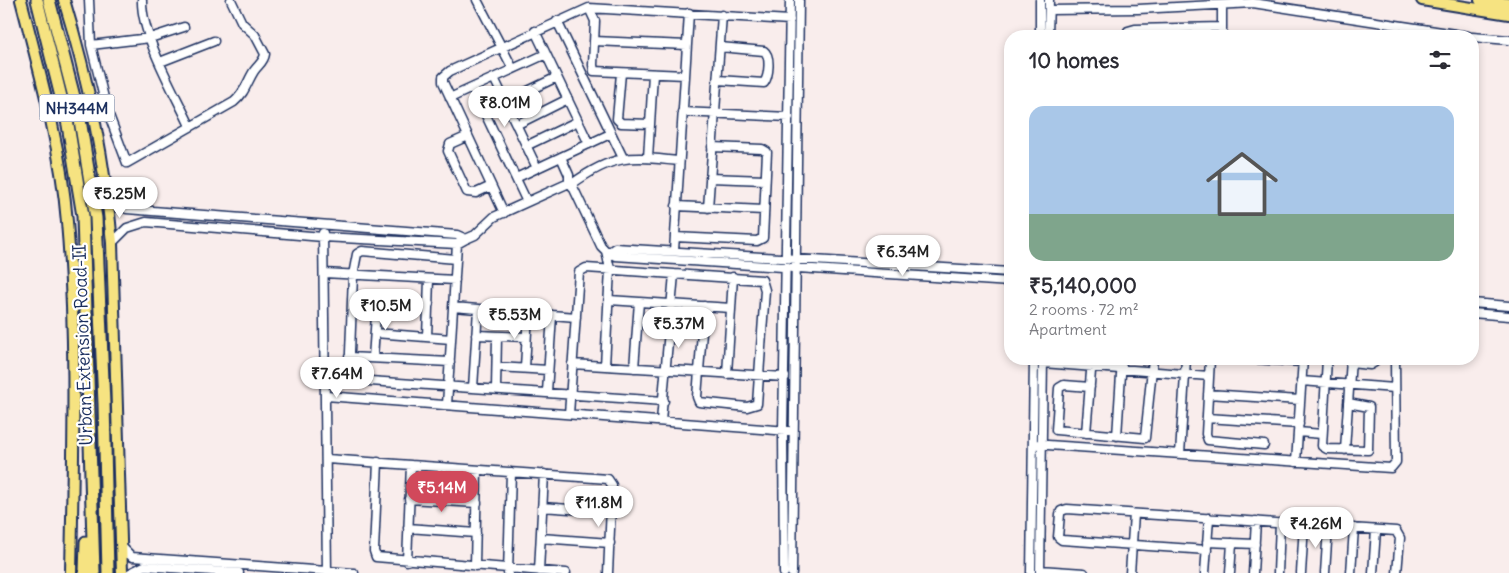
<!DOCTYPE html>
<meta charset="utf-8">
<style>
body{margin:0;font-family:Delius,sans-serif;background:#f7f7f7;color:#2b2b33;height:100vh;display:flex;flex-direction:column;font-size:19px;white-space:nowrap}
*{box-sizing:border-box;margin:0}
p{font-size:16px;color:#7c7c81}
.icon{flex:none;width:28px;height:28px;fill:none;stroke:currentColor;stroke-width:2;stroke-linecap:round;stroke-linejoin:round}
.map{position:relative;flex:1;overflow:hidden}
.sheet{position:absolute;left:1004px;top:30px;width:475px;height:335px;display:flex;flex-direction:column;background:#fff;border-radius:20px;box-shadow:0 2px 8px #0003}
.sheet>*{flex:none}
.price{position:absolute;translate:-50% -42px;padding:0 11px;border-radius:18px;background:#fff;color:#222;font-size:16px;line-height:32px;filter:drop-shadow(0 1px 2px #0008)}
.price::after{content:'';position:absolute;left:50%;top:30px;width:15px;height:11px;margin-left:-8px;background:inherit;clip-path:polygon(0 0,100% 0,50% 100%)}
.price.current{background:#d1495b;color:#fff}
ul{padding:0;list-style:none}
li{display:grid;align-content:center;gap:10px;height:265px;padding:0 25px}
li+li{border-top:1px solid #e1e1e2}
li span{display:grid;place-items:center;height:155px;border-radius:15px;color:#555}
li>.icon{margin-inline-start:auto}
span .icon{width:90px;height:90px;fill:#fffc;stroke-width:1}
li b{font-size:21px}
h2{display:flex;justify-content:space-between;align-items:center;height:60px;padding:0 25px;font-size:21px}
.map>svg:first-child{display:block}
.lines{fill:none;stroke-linecap:round;stroke-linejoin:round}
.minor-casing{stroke:#1b2f5e;stroke-width:11}
.major-casing{stroke:#1b2f5e;stroke-width:14}
.highway-casing{stroke:#1b2f5e;stroke-width:15}
.minor{stroke:#fff;stroke-width:8}
.major{stroke:#f6e381;stroke-width:10}
.highway{stroke:#f6e381;stroke-width:11}
.labels{text-anchor:middle;stroke-width:4.5;stroke-linejoin:round;paint-order:stroke}
.shield{fill:#fff;stroke:#5f6d8e;stroke-width:1}
.shield-label{font-size:16px;font-weight:bold;fill:#1b2f5e}
.street-label{font-size:18px;fill:#1b2f5e;stroke:#fff}
</style>
<div class="map">
<svg width="1509" height="573" viewBox="0 0 1509 573">
<rect width="100%" height="100%" fill="#f9edec"/>
<filter id="ink" filterUnits="userSpaceOnUse"><feTurbulence type="fractalNoise" baseFrequency=".02" numOctaves="2"/><feDisplacementMap in="SourceGraphic" scale="10" xChannelSelector="R" yChannelSelector="G"/><feConvolveMatrix kernelMatrix="1 2 1 2 8 2 1 2 1" color-interpolation-filters="sRGB"/></filter>
<g filter="url(#ink)">
<g class="lines">
<g class="minor-casing">
<path id="minor" d="M89,0L91,45L107,110L127,163L234,102C245,93 247,82 254,71C258,65 264,62 265,54L255,35L242,23L231,0
M142,0C141,36 175,93 190,126
M477,0L513,69
M1222,5V36
M589,8L595,21L593,65L594,71L685,75
M1049,10L1138,9L1253,3L1468,36
M557,21L623,158
M535,31L589,144
M1040,36V0
M1048,36L1049,0
M1127,36L1128,31L1135,29L1222,27
M1472,37L1509,40
M594,41L687,45
M91,45L150,38L184,27
M160,62L214,41
M621,73L617,119L621,123L650,124
M494,78L537,168
M718,80L764,83C769,76 771,56 764,51L720,47
M473,88L527,202
M450,98L546,54
M505,102L557,77
M682,112L789,117
M516,125L568,99
M468,136L450,144L448,151L467,192L476,193L491,186
M526,146L578,121
M561,157L569,175V183
M648,158L653,74
M516,178L610,134
M710,178L765,180
M572,184C613,154 630,156 679,161
M108,197L127,209L457,235L466,239L457,244L323,237L146,222L127,228L112,243
M676,206L764,210
M708,208L722,15
M504,213L443,82V77L450,71L589,8L790,20
M323,233L327,573
M675,237L757,241L763,238L767,152L762,149L712,147
M466,239L475,235L494,217L569,183L573,187L601,246L606,251H611
M674,251L689,13
M456,259L362,251L357,254L353,275L349,378L355,380L664,401
M1010,272L615,248L611,251L615,256L1010,282
M324,273L455,280
M352,299L429,304
M609,300L731,308
M1472,303L1509,306
M453,307L576,317
M1472,313L1509,316
M375,333L451,339
M476,335L526,337
M427,337L429,279
M349,357L450,362
M373,358L377,301
M1210,359L1206,434L1208,440L1264,445
M1254,359L1303,362
M1327,359L1322,446L1327,449L1368,450L1369,407L1348,403
M1043,363L1209,376
M1350,363L1370,365L1375,362V359
M572,364L785,377
M605,366L610,269L606,251
M497,367L548,370
M525,368L528,313
M634,368L639,302
M727,374L733,277
M1301,381L1395,388
M1090,387L1064,385L1059,388L1056,430L1145,438L1153,359
M473,388L478,309
M496,389L497,336
M547,392L552,315
M1208,394L1300,400
M326,396L788,431
M447,405L457,244
M569,414L579,272L586,268L762,280L765,290L757,404L747,407L699,402L697,397L704,306
M1207,418L1299,424
M661,421L674,274
M1298,432L1322,434
M1086,433L1092,359
M1117,436L1122,359
M1033,444L1391,468L1396,462L1395,359
M1345,450L1351,359
M1180,454L1186,359
M327,459L608,479L612,485L608,573
M378,462L374,551L376,557L566,573
M1296,462L1303,359
M409,499L477,503
M542,507L611,512
M408,528L476,533
M541,538L610,543
M1207,542L1255,544
M121,546L132,557L354,573
M1207,550L1062,540L1058,537L1060,514L1061,511L1067,509L1396,531L1400,538L1397,573
M407,561L411,465
M475,566L477,470
M1040,570L1084,573
M539,571L544,474
M130,573L144,566L239,573
M508,573L511,472
M784,573L783,431L790,0
M792,573L799,0
M1031,573L1034,359
M1040,573L1043,359
M1130,573L1134,514
M1205,573L1209,518
M1230,573L1232,543
M1253,573L1256,521
M1278,573L1280,523
M1301,573L1304,525
M1325,573L1328,527
M1351,573L1354,528
M1373,573L1376,530"/>
</g>
<g class="major-casing">
<path id="major" d="M21,0C40,73 61,147 67,222C77,338 73,456 71,573
M64,0C88,79 105,161 112,243L122,573
M1422,0L1509,14
M1480,0L1509,4"/>
</g>
<g class="highway-casing">
<path id="highway" d="M37,0L68,125L83,216L94,573
M49,0L80,120L96,218L104,404L108,573
M85,573L86,542"/>
</g>
<use href="#minor" class="minor"/>
<use href="#major" class="major"/>
<use href="#highway" class="highway"/>
</g>
</g>
<g class="labels">
<rect class="shield" x="39.5" y="94.5" width="75" height="27" rx="4"/>
<g class="shield-label">
<text x="77" y="114">NH344M</text>
</g>
<g class="street-label">
<text transform="translate(83 345) rotate(-92)" y="6">Urban Extension Road-II</text>
</g>
</g>
</svg>
<b class="price" style="left:505px;top:128px">₹8.01M</b>
<b class="price" style="left:120px;top:219px">₹5.25M</b>
<b class="price" style="left:903px;top:277px">₹6.34M</b>
<b class="price" style="left:386px;top:331px">₹10.5M</b>
<b class="price" style="left:515px;top:340px">₹5.53M</b>
<b class="price" style="left:679px;top:349px">₹5.37M</b>
<b class="price" style="left:337px;top:399px">₹7.64M</b>
<b class="price current" style="left:442px;top:513px">₹5.14M</b>
<b class="price" style="left:599px;top:528px">₹11.8M</b>
<b class="price" style="left:1316px;top:549px">₹4.26M</b>
<section class="sheet">
<h2>10 homes<svg class="icon" aria-label="filters" viewBox="0 0 24 24"><path d="M4 7h16M4 17h16"/><circle cx="9" cy="7" r="2"/><circle cx="15" cy="17" r="2"/></svg></h2>
<ul>
<li><span style="background:linear-gradient(#a9c7e8 70%,#7fa58c 0)"><svg class="icon" aria-label="home" viewBox="0 0 24 24"><path d="M3 11l9-7 9 7M6 9v11h12V9"/></svg></span><div><b>₹5,140,000</b><p>2 rooms · 72 m²</p><p>Apartment</p></div></li>
</ul>
</section>
</div>
